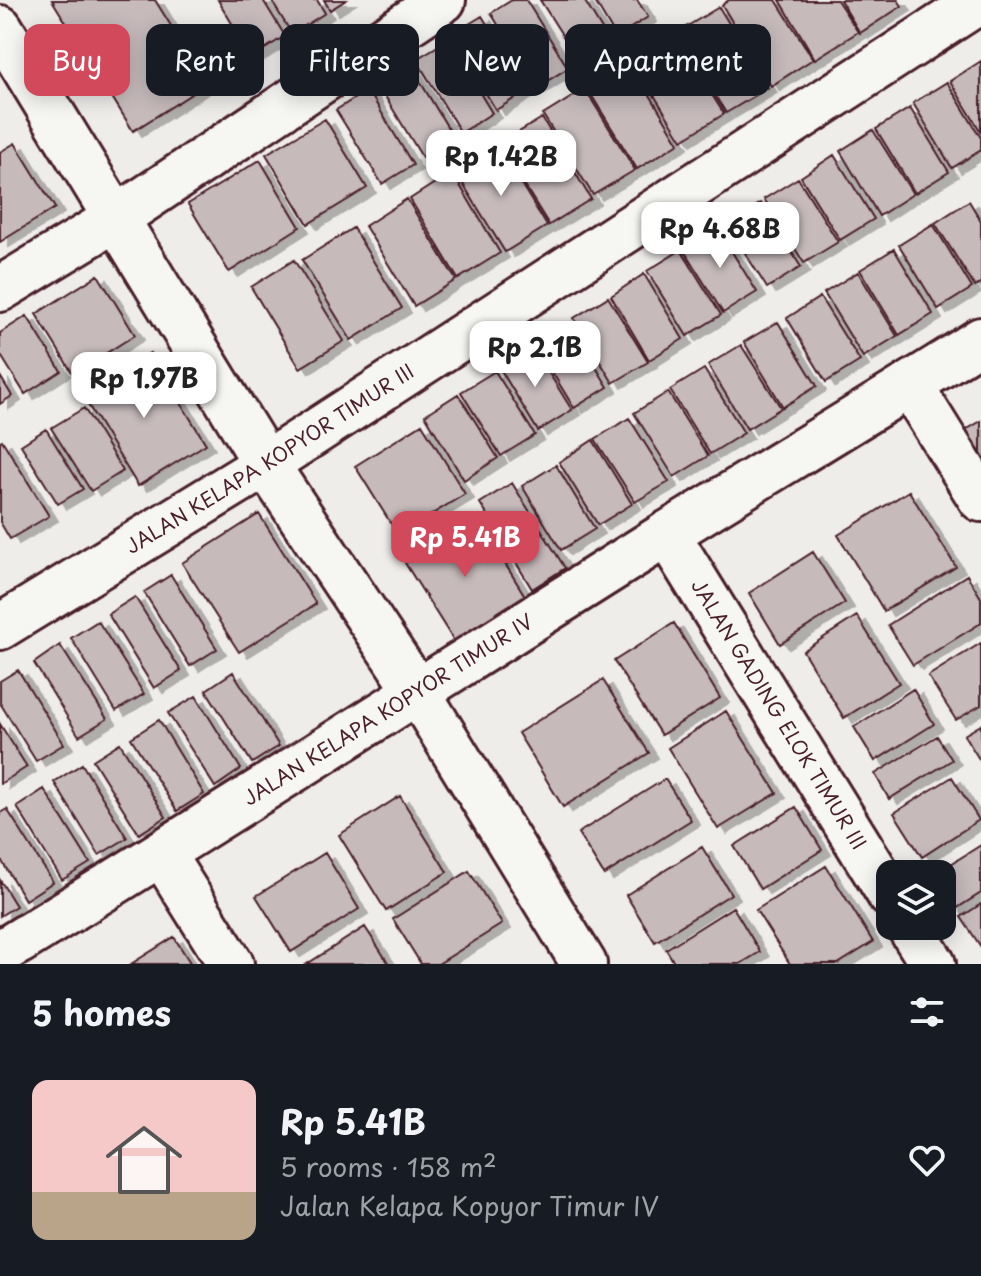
<!DOCTYPE html>
<meta charset="utf-8">
<style>
body{margin:0;font-family:"Playpen Sans",sans-serif;background:#20242c;color:#f1f3f6;height:100vh;display:flex;flex-direction:column;font-size:30px;white-space:nowrap}
*{box-sizing:border-box;margin:0}
p{font-size:26px;color:#9ea1a6}
.icon{flex:none;width:44px;height:44px;fill:none;stroke:currentColor;stroke-width:2;stroke-linecap:round;stroke-linejoin:round}
.map{position:relative;height:964px;overflow:hidden}
.panel{display:flex;flex-direction:column;background:#171b24;flex:1}
.panel>*{flex:none}
.top-card{position:absolute;left:24px;top:24px;width:934px;height:72px;display:flex;gap:16px}
.controls{position:absolute;left:876px;top:860px;display:grid;gap:16px}
.controls a{display:grid;place-items:center;width:80px;height:80px;border-radius:16px;background:#171b24;box-shadow:0 4px 20px #0003;font-size:40px}
.price{position:absolute;translate:-50% -68px;padding:0 18px;border-radius:16px;background:#fff;color:#222;font-size:26px;line-height:52px;filter:drop-shadow(0 2px 4px #0008)}
.price::after{content:'';position:absolute;left:50%;top:48px;width:24px;height:18px;margin-left:-12px;background:inherit;clip-path:polygon(0 0,100% 0,50% 100%)}
.price.on{background:#d1495b;color:#fff}
ul{padding:0;list-style:none}
li{display:flex;align-items:center;gap:24px;height:200px;padding:0 32px}
li+li{border-top:2px solid #363941}
li span{display:grid;place-items:center;flex:none;width:224px;height:160px;border-radius:16px;color:#555}
li>.icon{margin-inline-start:auto}
span .icon{width:96px;height:96px;fill:#fffc;stroke-width:1}
li b{font-size:34px}
h2{display:flex;justify-content:space-between;align-items:center;height:96px;padding:0 32px;font-size:34px}
.chip{padding:0 28px;border-radius:16px;background:#171b24;box-shadow:0 4px 20px #0003;font-size:28px;line-height:72px}
.chip.on{background:#d1495b;color:#fff}
.map>svg:first-child{display:block}
.building{fill:#c6babb;stroke:#4a1f2b;stroke-width:2;filter:url(#shadow)}
.lines{fill:none;stroke-linecap:round;stroke-linejoin:round}
.minor-casing{stroke:#4a1f2b;stroke-width:50}
.minor{stroke:#f6f6f2;stroke-width:44}
.labels{text-anchor:middle;stroke-width:8;stroke-linejoin:round;paint-order:stroke}
.street-label{font-size:20px;fill:#4a1f2b;stroke:#f6f6f2}
</style>
<div class="map">
<svg width="981" height="964" viewBox="0 0 981 964">
<defs>
<filter id="shadow"><feDropShadow dx="9" dy="5" stdDeviation="0" flood-color="#0004"/></filter>
</defs>
<rect width="100%" height="100%" fill="#efedea"/>
<filter id="ink" filterUnits="userSpaceOnUse"><feTurbulence type="fractalNoise" baseFrequency=".0125" numOctaves="2"/><feDisplacementMap in="SourceGraphic" scale="16" xChannelSelector="R" yChannelSelector="G"/><feConvolveMatrix kernelMatrix="1 2 1 2 8 2 1 2 1" color-interpolation-filters="sRGB"/></filter>
<g filter="url(#ink)">
<path class="building" d="M52,0H155L207,84L133,131Z
M218,0H263L285,36L252,57Z
M271,0H317L325,13L292,34Z
M324,0H346L330,10Z
M512,0H526L568,68L536,88L491,13Z
M540,0H584L609,41L578,60Z
M594,0H637L648,17L616,37Z
M729,0H776L813,59L771,86L722,5Z
M780,0H837L858,32L815,59Z
M840,0H898L902,6L860,33Z
M719,7L768,88L726,113L676,33Z
M482,16L528,90L496,110L451,35Z
M674,34L724,114L682,140L632,60Z
M448,40L492,113L461,133L416,59Z
M981,61V132L950,81Z
M630,62L679,143L637,169L587,88Z
M409,63L454,138L422,157L377,83Z
M947,82L981,138V150L952,168L913,103Z
M585,89L635,170L593,195L543,115Z
M368,90L413,165L382,184L336,110Z
M910,108L949,172L915,193L876,129Z
M542,118L591,199L549,225L499,144Z
M325,119L367,188L308,224L266,154Z
M873,130L913,194L879,216L840,151Z
M15,143L55,208L0,242V152Z
M497,145L547,226L505,252L455,171Z
M834,155L874,219L840,240L801,177Z
M260,160L300,227L229,272L188,204Z
M452,172L500,253L458,279L410,199Z
M798,178L838,242L804,263L764,199Z
M407,199L456,280L414,306L365,226Z
M969,201L981,221V283L975,287L935,223Z
M761,203L801,267L767,288L727,224Z
M933,224L972,288L938,309L899,245Z
M353,228L402,308L351,340L302,260Z
M717,228L757,292L723,313L683,249Z
M894,249L933,314L899,335L860,270Z
M681,250L721,315L687,336L647,271Z
M294,260L344,341L300,368L251,287Z
M858,272L897,336L863,357L824,293Z
M644,274L683,339L649,360L611,296Z
M98,275L135,335L73,374L36,314Z
M608,297L648,362L613,383L574,318Z
M820,297L860,361L826,382L787,318Z
M27,316L61,371L25,394L0,354V333Z
M778,322L817,386L783,407L744,342Z
M569,323L608,387L574,408L535,344Z
M741,345L781,408L747,429L708,365Z
M532,346L572,410L538,431L499,367Z
M150,353L206,444L138,486L82,395Z
M704,369L744,433L710,454L670,390Z
M495,371L535,435L501,456L461,392Z
M0,376L12,396L0,404Z
M668,392L708,456L674,477L634,413Z
M458,394L498,458L464,480L425,415Z
M84,408L123,471L91,491L51,428Z
M629,418L669,482L635,502L595,439Z
M981,421V464L961,433Z
M422,424L465,494L398,535L355,466Z
M46,429L83,489L58,504L21,445Z
M2,440L49,516L10,539L0,522V441Z
M593,440L632,504L598,525L559,462Z
M556,465L595,529L561,550L522,486Z
M512,483L565,568L532,589L480,503Z
M909,491L956,567L884,611L838,535Z
M259,514L316,604L239,652L182,563Z
M477,518L525,596L454,641L405,563Z
M813,552L845,603L780,644L749,593Z
M171,575L217,649L190,666L144,592Z
M967,575L981,598V623L913,665L888,625Z
M135,597L181,671L154,688L108,614Z
M857,616L899,683L844,718L803,651Z
M98,621L144,694L116,711L71,638Z
M674,623L720,698L661,735L614,661Z
M981,643V705L956,720L928,676Z
M60,645L107,719L79,736L34,663Z
M18,670L64,744L36,761L0,703V681Z
M233,672L279,746L252,763L206,690Z
M603,680L649,753L563,807L518,733Z
M913,689L934,724L875,761L854,727Z
M196,696L241,769L215,787L168,713Z
M726,711L777,793L718,829L668,748Z
M159,720L204,794L177,811L131,738Z
M0,724L27,767L0,784Z
M981,725V762L964,735Z
M937,736L952,760L889,799L875,774Z
M120,743L166,817L139,834L93,760Z
M82,764L127,838L99,855L54,782Z
M952,777L979,820L922,857L894,813Z
M665,779L691,820L604,875L578,833Z
M44,789L90,863L62,880L17,807Z
M400,796L447,872L386,911L339,835Z
M796,807L822,850L760,889L734,846Z
M7,809L53,882L25,900L0,858V813Z
M981,845V893L954,910L942,890V874H935Z
M702,847L731,894L655,942L626,895Z
M325,853L359,909L291,952L256,896Z
M826,866L873,942L838,964H790L756,910Z
M469,871L502,924L438,964H421L393,919Z
M0,880L16,906L0,916Z
M981,904V947L961,917Z
M733,907L760,952L740,964H675L666,949Z
M365,927L389,964H307Z
M174,937L191,964H131Z"/>
<g class="lines">
<g class="minor-casing">
<g id="minor">
<path d="M0,28L266,464L417,691L584,964"/>
<path d="M0,289L115,219L443,0"/>
<path d="M910,385L981,499"/>
<path id="s1" d="M667,534L890,895"/>
<path id="s2" d="M0,627L266,464L981,0"/>
<path d="M162,854L231,964"/>
<path d="M909,926L933,964"/>
<path id="s3" d="M0,953C222,817 441,676 662,537C768,471 876,407 981,340"/>
</g>
</g>
<use href="#minor" class="minor"/>
</g>
</g>
<g class="labels">
<g class="street-label">
<text dy="7" stroke="none"><textPath href="#s2" startOffset="318">JALAN KELAPA KOPYOR TIMUR III</textPath></text>
<text dy="7" stroke="none"><textPath href="#s3" startOffset="458">JALAN KELAPA KOPYOR TIMUR IV</textPath></text>
<text dy="7" stroke="none"><textPath href="#s1" startOffset="212">JALAN GADING ELOK TIMUR III</textPath></text>
</g>
</g>
</svg>
<div class="controls">
<a><svg class="icon" aria-label="layers" viewBox="0 0 24 24"><path d="M12 4l9 5-9 5-9-5zM3 14l9 5 9-5"/></svg></a>
</div>
<b class="price" style="left:501px;top:198px">Rp 1.42B</b>
<b class="price" style="left:720px;top:270px">Rp 4.68B</b>
<b class="price" style="left:535px;top:389px">Rp 2.1B</b>
<b class="price" style="left:144px;top:420px">Rp 1.97B</b>
<b class="price on" style="left:465px;top:579px">Rp 5.41B</b>
<div class="top-card">
<a class="chip on">Buy</a>
<a class="chip">Rent</a>
<a class="chip">Filters</a>
<a class="chip">New</a>
<a class="chip">Apartment</a>
</div>
</div>
<section class="panel">
<h2>5 homes<svg class="icon" aria-label="filters" viewBox="0 0 24 24"><path d="M4 7h16M4 17h16"/><circle cx="9" cy="7" r="2"/><circle cx="15" cy="17" r="2"/></svg></h2>
<ul>
<li><span style="background:linear-gradient(#f6c9c9 70%,#b9a48a 0)"><svg class="icon" aria-label="home" viewBox="0 0 24 24"><path d="M3 11l9-7 9 7M6 9v11h12V9"/></svg></span><div><b>Rp 5.41B</b><p>5 rooms · 158 m²</p><p>Jalan Kelapa Kopyor Timur IV</p></div><svg class="icon" aria-label="heart" viewBox="0 0 24 24"><path d="M12 20l-8-8c-3-5 5-10 8-4 3-6 11-1 8 4z"/></svg></li>
</ul>
</section>
